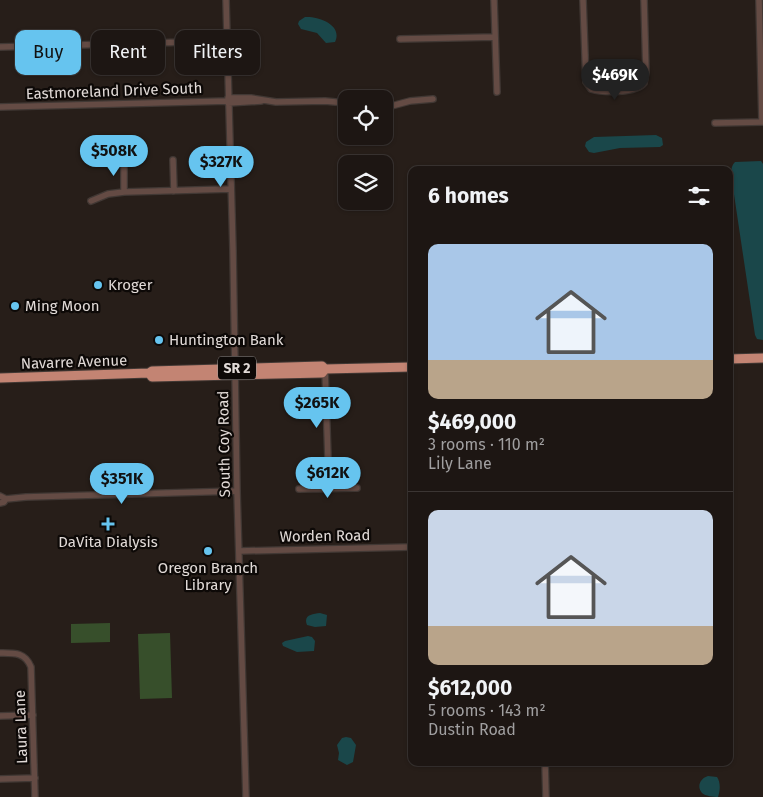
<!DOCTYPE html>
<meta charset="utf-8">
<style>
body{margin:0;font-family:"Fira Sans",sans-serif;background:#251f1c;color:#f1f3f6;height:100vh;display:flex;flex-direction:column;font-size:19px;white-space:nowrap}
*{box-sizing:border-box;margin:0}
p{font-size:16px;color:#a09fa0}
.icon{flex:none;width:28px;height:28px;fill:none;stroke:currentColor;stroke-width:2;stroke-linecap:round;stroke-linejoin:round}
.map{position:relative;flex:1;overflow:hidden}
.panel{position:absolute;left:408px;top:166px;width:325px;height:600px;display:flex;flex-direction:column;background:#1d1613;border-radius:10px;box-shadow:0 1px 4px #0004,0 0 0 1px #3b3533}
.panel>*{flex:none}
.hud{position:absolute;left:15px;top:30px;width:318px;height:45px;display:flex;gap:10px}
.controls{position:absolute;left:338px;top:90px;display:grid;gap:10px}
.controls a{display:grid;place-items:center;width:55px;height:55px;border-radius:10px;background:#1d1613;box-shadow:0 1px 4px #0004,0 0 0 1px #3b3533;font-size:25px}
.price{position:absolute;translate:-50% -42px;padding:0 11px;border-radius:18px;background:#66c4ef;color:#111;font-size:16px;line-height:32px;filter:drop-shadow(0 1px 2px #0008)}
.price::after{content:'';position:absolute;left:50%;top:30px;width:15px;height:11px;margin-left:-8px;background:inherit;clip-path:polygon(0 0,100% 0,50% 100%)}
.price.selected{background:#222;color:#fff}
ul{padding:0;list-style:none}
li{display:grid;align-content:center;gap:10px;height:265px;padding:0 20px}
li+li{border-top:1px solid #3b3533}
li span{display:grid;place-items:center;height:155px;border-radius:10px;color:#555}
li>.icon{margin-inline-start:auto}
span .icon{width:90px;height:90px;fill:#fffc;stroke-width:1}
li b{font-size:21px}
h2{display:flex;justify-content:space-between;align-items:center;height:60px;padding:0 20px;font-size:21px}
.tag{padding:0 18px;border-radius:10px;background:#1d1613;box-shadow:0 1px 4px #0004,0 0 0 1px #3b3533;font-size:18px;line-height:45px}
.tag.selected{background:#66c4ef;color:#111}
.map>svg:first-child{display:block}
.green{fill:#374f2b}
.water{fill:#1a474a}
.lines{fill:none;stroke-linecap:round;stroke-linejoin:round}
.minor-casing{stroke:#413834;stroke-width:8}
.highway-casing{stroke:#413834;stroke-width:11}
.minor{stroke:#644b44;stroke-width:5.5}
.highway{stroke:#c38473;stroke-width:9}
.poi-dot{fill:#66c4ef;stroke:#0d0907;stroke-width:2}
.labels{text-anchor:middle;stroke-width:4.5;stroke-linejoin:round;paint-order:stroke}
.shield{fill:#0d0907;stroke:#a19b99;stroke-width:1}
.shield-label{font-size:14px;font-weight:bold;fill:#e1dad7}
.street-label{font-size:15px;fill:#e1dad7;stroke:#0d0907}
.poi-label{font-size:15px;fill:#e1dad7;stroke:#0d0907;text-anchor:start}
</style>
<div class="map">
<svg width="763" height="797" viewBox="0 0 763 797">
<rect width="100%" height="100%" fill="#271e19"/>
<path class="green" d="M110,623V642L71,643V624Z
M170,633L172,698L140,699L138,634Z"/>
<path class="water" d="M305,17C319,16 343,25 335,42L326,43L317,33L301,29L298,24L299,21Z
M656,135L662,138L663,145L660,147L620,148L594,153L589,152L585,146L586,142L594,137Z
M761,161L763,164V340L757,339L755,335L732,181C731,174 730,167 735,162Z
M320,613L327,615L326,626L315,627L307,625C303,615 312,614 320,613Z
M308,636L312,637L315,641L314,651L297,652L283,646L282,643L285,641Z
M346,737L351,738L356,745L353,762L347,765L338,760L339,753L337,745L342,738Z
M708,776L717,777C721,783 720,791 718,797C714,797 705,796 702,793C696,786 701,778 708,776Z"/>
<g class="lines">
<g class="minor-casing">
<path id="minor" d="M226,0L233,250L237,491L246,797
M494,0L497,92
M583,0L586,82L591,89C604,93 636,93 644,83L646,72L644,0
M759,0L762,122
M400,39L495,37
M0,47L227,41
M228,98H251L276,102L325,101L346,103
M228,103L261,101
M0,107L228,101
M384,108L410,101L433,99
M715,123L763,122
M173,160L174,191
M124,162V192
M91,201L108,194L124,192L231,189
M325,369L329,489
M299,489L357,488
M0,496L6,499L26,497L237,491
M0,503L4,502L6,499
M239,551L411,547
M0,653C14,653 25,652 31,667L35,797
M0,716L33,715
M545,762L546,797
M0,779L35,778"/>
</g>
<g class="highway-casing">
<path id="highway" d="M729,359L763,358
M149,373L152,377L322,373L325,369L411,367
M0,378L149,373L152,371L322,366L325,369"/>
</g>
<use href="#minor" class="minor"/>
<use href="#highway" class="highway"/>
</g>
<g class="poi-dot">
<circle cx="98" cy="285" r="5"/>
<circle cx="15" cy="306" r="5"/>
<circle cx="159" cy="340" r="5"/>
<path d="M105.5 516.5h5v5h5v5h-5v5h-5v-5h-5v-5h5z"/>
<circle cx="208" cy="551" r="5"/>
</g>
<g class="labels">
<rect class="shield" x="218" y="356.5" width="38" height="23" rx="4"/>
<g class="shield-label">
<text x="237" y="373">SR 2</text>
</g>
<g class="street-label">
<text transform="translate(114 91) rotate(-2)" y="5">Eastmoreland Drive South</text>
<text transform="translate(74 362) rotate(-2)" y="5">Navarre Avenue</text>
<text transform="translate(224 444) rotate(-91)" y="5">South Coy Road</text>
<text transform="translate(325 536) rotate(-1)" y="5">Worden Road</text>
<text transform="translate(21 727) rotate(-92)" y="5">Laura Lane</text>
</g>
<g class="poi-label">
<text x="108" y="290">Kroger</text>
<text x="25" y="311">Ming Moon</text>
<text x="169" y="345">Huntington Bank</text>
<text x="108" y="547" text-anchor="middle">DaVita Dialysis</text>
<text x="208" y="573" text-anchor="middle">Oregon Branch<tspan x="208" dy="17">Library</tspan></text>
</g>
</g>
</svg>
<div class="controls">
<a><svg class="icon" aria-label="locate" viewBox="0 0 24 24"><circle cx="12" cy="12" r="6"/><path d="M12 2v4M12 18v4M2 12h4M18 12h4"/></svg></a>
<a><svg class="icon" aria-label="layers" viewBox="0 0 24 24"><path d="M12 4l9 5-9 5-9-5zM3 14l9 5 9-5"/></svg></a>
</div>
<b class="price selected" style="left:615px;top:101px">$469K</b>
<b class="price" style="left:114px;top:177px">$508K</b>
<b class="price" style="left:221px;top:188px">$327K</b>
<b class="price" style="left:317px;top:429px">$265K</b>
<b class="price" style="left:328px;top:499px">$612K</b>
<b class="price" style="left:122px;top:505px">$351K</b>
<div class="hud">
<a class="tag selected">Buy</a>
<a class="tag">Rent</a>
<a class="tag">Filters</a>
</div>
<section class="panel">
<h2>6 homes<svg class="icon" aria-label="filters" viewBox="0 0 24 24"><path d="M4 7h16M4 17h16"/><circle cx="9" cy="7" r="2"/><circle cx="15" cy="17" r="2"/></svg></h2>
<ul>
<li><span style="background:linear-gradient(#a9c7e8 75%,#b9a48a 0)"><svg class="icon" aria-label="home" viewBox="0 0 24 24"><path d="M3 11l9-7 9 7M6 9v11h12V9"/></svg></span><div><b>$469,000</b><p>3 rooms · 110 m²</p><p>Lily Lane</p></div></li>
<li><span style="background:linear-gradient(#c9d6e8 75%,#b9a48a 0)"><svg class="icon" aria-label="home" viewBox="0 0 24 24"><path d="M3 11l9-7 9 7M6 9v11h12V9"/></svg></span><div><b>$612,000</b><p>5 rooms · 143 m²</p><p>Dustin Road</p></div></li>
</ul>
</section>
</div>
